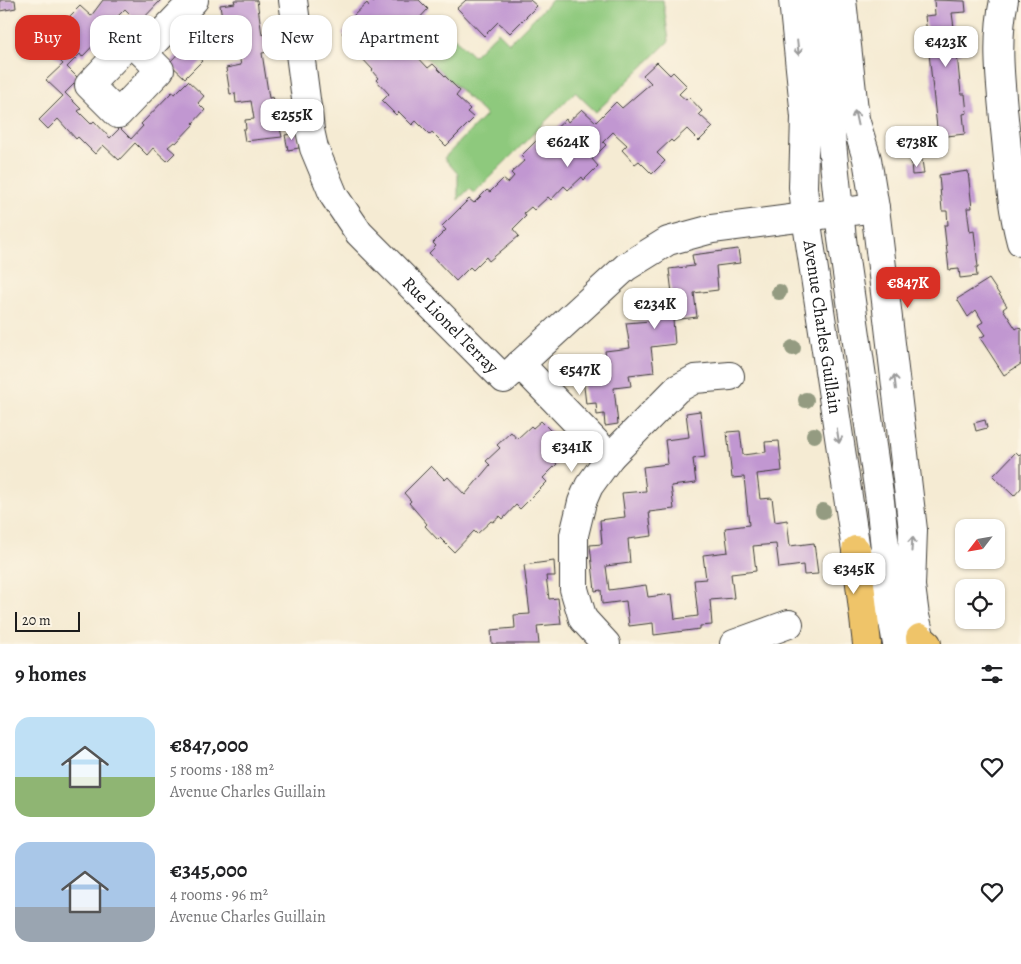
<!DOCTYPE html>
<meta charset="utf-8">
<style>
body{margin:0;font-family:Alegreya,serif;background:#f2f2f2;color:#202124;height:100vh;display:flex;flex-direction:column;font-size:19px;white-space:nowrap}
*{box-sizing:border-box;margin:0}
p{font-size:16px;color:#757577}
.icon{flex:none;width:28px;height:28px;fill:none;stroke:currentColor;stroke-width:2;stroke-linecap:round;stroke-linejoin:round}
.map{position:relative;height:644px;overflow:hidden}
.panel{display:flex;flex-direction:column;background:#fff;flex:1}
.panel>*{flex:none}
.guide{position:absolute;left:15px;top:15px;width:500px;height:45px;display:flex;gap:10px}
.needle{width:32px;rotate:239deg}
.fabs{position:absolute;left:955px;top:519px;display:grid;gap:10px}
.fabs a{display:grid;place-items:center;width:50px;height:50px;border-radius:10px;background:#fff;box-shadow:0 1px 4px #0004;font-size:25px}
.scale{position:absolute;left:15px;bottom:12px;width:65px;box-sizing:border-box;padding-left:5px;border:2px solid #1c1c1c;border-top:0;font-size:14px;line-height:18px;white-space:nowrap;color:#1c1c1c;-webkit-text-stroke:4px #fcf5e5;paint-order:stroke}
.price{position:absolute;translate:-50% -42px;padding:0 11px;border-radius:10px;background:#fff;color:#222;font-size:16px;line-height:32px;filter:drop-shadow(0 1px 2px #0008)}
.price::after{content:'';position:absolute;left:50%;top:30px;width:15px;height:11px;margin-left:-8px;background:inherit;clip-path:polygon(0 0,100% 0,50% 100%)}
.price.current{background:#d93025;color:#fff}
ul{padding:0;list-style:none}
li{display:flex;align-items:center;gap:15px;height:125px;padding:0 15px}
li span{display:grid;place-items:center;flex:none;width:140px;height:100px;border-radius:15px;color:#555}
li>.icon{margin-inline-start:auto}
span .icon{width:60px;height:60px;fill:#fffc;stroke-width:1}
li b{font-size:21px}
h2{display:flex;justify-content:space-between;align-items:center;height:60px;padding:0 15px;font-size:21px}
.chip{padding:0 18px;border-radius:15px;background:#fff;box-shadow:0 1px 4px #0004;font-size:18px;line-height:45px}
.chip.current{background:#d93025;color:#fff}
.map>svg:first-child{display:block}
.green{fill:#8ec97d;stroke:#55724c}
.building{fill:#c197d1}
.lines{fill:none;stroke-linecap:round;stroke-linejoin:round}
.minor-casing{stroke:#3d3b37;stroke-width:30}
.major-casing{stroke:#3d3b37;stroke-width:30}
.minor{stroke:#fff;stroke-width:28}
.major{stroke:#efc469;stroke-width:28}
.tree{fill:#949b81}
.oneway{stroke:#999}
.labels{text-anchor:middle;stroke-width:4;stroke-linejoin:round;paint-order:stroke}
.street-label{font-size:18px;fill:#1c1c1c;stroke:#fcf5e5}
</style>
<div class="map">
<svg width="1021" height="644" viewBox="0 0 1021 644">
<rect width="100%" height="100%" fill="#fcf5e5"/>
<filter id="ink" filterUnits="userSpaceOnUse"><feTurbulence type="fractalNoise" baseFrequency=".02" numOctaves="2"/><feDisplacementMap in="SourceGraphic" scale="10" xChannelSelector="R" yChannelSelector="G"/><feConvolveMatrix kernelMatrix="1 2 1 2 8 2 1 2 1" color-interpolation-filters="sRGB"/></filter>
<filter id="wash" filterUnits="userSpaceOnUse"><feTurbulence type="fractalNoise" baseFrequency=".0096" numOctaves="4" result="noise"/><feDisplacementMap in="SourceGraphic" scale="20" xChannelSelector="R" yChannelSelector="G"/><feGaussianBlur stdDeviation="1.12" result="paint"/><feColorMatrix in="noise" values="0 0 0 0 0 0 0 0 0 0 0 0 0 0 0 0 0 1.4 0 .05"/><feComposite in="paint" operator="in"/></filter>
<g filter="url(#wash)">
<rect width="100%" height="100%" fill="#f5ebd3"/>
<path class="green" d="M552,0H663L669,41L596,112L575,92L474,193L469,189L458,200V174L444,158L486,115L421,52L445,29L473,56L498,32L509,43Z"/>
<g id="blocks">
<path class="building" d="M0,0H15L16,8L0,11Z
M103,0H161L139,23L125,9L112,22L114,24L82,57L80,54L67,67L79,79L65,93L81,109L78,111L91,124L94,121L110,138L120,128L131,139L143,126L141,124L172,92L175,94L188,81L204,96L198,103L205,110L193,123L194,124L176,143L174,142L168,147L175,153L167,161L153,148L147,155L135,143L119,160L103,145L95,154L78,137L76,139L58,119L48,129L39,120L63,96L46,80L63,64L51,52L64,39L66,41L72,35L62,24L80,6L91,16Z
M234,0H257L262,35L265,34L268,52L262,53L269,98L273,97L282,137L245,141L243,129H246L245,120L254,119L251,101L236,103L235,93L230,94L226,68L241,65L239,56H242L241,47H236L234,38L231,39L230,30H224L220,5L235,3Z
M375,0H419L428,9L415,23L418,26L399,44L412,57L415,54L428,68L433,64L460,91L456,96L470,109L467,112L474,118L446,146L432,132L430,135L416,121L412,125L399,112L396,115L382,101L389,94L376,80L378,78L372,71L373,70L360,56L362,53L342,33L356,19L353,16L367,3L369,6Z
M466,0H530L537,6L510,33L498,22L484,36L457,8Z
M934,0L965,1L966,12L952,13L955,35L959,34L961,54H957L961,94H965L967,113L963,114L965,134L938,137L925,16L935,15Z
M196,35L205,45L195,55L202,61L185,78L169,63Z
M657,62L670,75L673,72L687,86L679,94L686,100L689,97L702,111L699,114L713,127L699,141L687,129L673,142L671,140L657,153L665,161L652,174L639,161L635,164L622,150L627,145L613,132L603,142L606,145L592,159L598,166L584,180L582,177L568,190L564,186L551,200L548,197L534,210L531,207L524,213L526,216L513,229L519,236L489,261L486,257L473,270L470,267L456,281L429,253L436,246L433,243L446,230L442,226L469,199L474,203L487,190L490,192L503,179L508,183L514,176L511,173L525,160L521,156L548,129L551,133L566,119L568,122L582,109L596,122L616,102L622,108L651,83L643,75Z
M297,133L299,148L288,150L285,135Z
M922,160L924,174L912,175L911,161Z
M968,171L972,208H967L970,232L974,231L978,267H976L977,276L960,278L959,269L949,270L944,225H948L947,211H942L939,175Z
M738,249L740,263L716,266L718,290L694,293L697,317L673,320L675,344L651,347L654,372L629,375L631,386L614,388L618,424L605,426L604,414L597,415L596,403L586,404L583,378L608,375L605,351L630,348L626,323L650,321L648,297L672,293L669,269L694,266L692,255Z
M989,279L1007,306L1003,309L1016,329L1019,327L1021,329V364L1004,375L980,338L985,335L978,325L983,322L976,310L968,317L957,299Z
M700,411L705,457L693,459L696,483L671,486L674,509L649,512L652,536L628,539L630,563L606,566L609,590L646,585L648,597L672,594L675,619L698,616L694,580L706,579L703,555L728,552L725,528L749,525L744,477L732,478L727,432L740,431L743,455L766,452L765,442L779,441L782,471L757,474L760,499L772,498L775,522L787,520L790,546L814,543L818,574L804,575L803,565L779,568L776,544L753,546L756,571L731,574L734,598L710,600L712,625L700,626V629L654,635L653,623L629,626L626,601L602,604L601,590L595,591L590,545L602,544L600,520L625,517L622,493L646,491L643,467L668,464L665,440L689,437L686,413Z
M985,420L987,428L976,431L974,423Z
M541,421L568,448L554,461L557,464L543,478L547,482L520,509L516,505L503,519L500,516L493,522L491,521L477,534L474,531L454,552L440,538L438,540L425,526L427,524L409,503L411,501L404,493L431,466L445,480L448,477L465,495L490,465L486,461L500,448L497,445L511,432L517,439L531,426L533,428Z
M1016,452L1019,455L1021,453V488L1014,496L993,476Z
M554,561L555,576H546L549,599L558,598L561,624L537,626L539,644H492L491,630L515,628L514,615L530,614L524,565Z"/>
</g>
</g>
<g filter="url(#ink)">
<use href="#blocks" fill-opacity="0" stroke="#3d3b37" stroke-width="1"/>
<g class="lines">
<g class="minor-casing">
<g id="minor">
<path id="s1" d="M293,0L310,130L314,148L334,196L359,233L504,379L626,267L668,241L712,229L875,208"/>
<path id="s2" d="M793,0L805,117L803,187L806,217L856,550L893,622L897,644"/>
<path d="M817,0L842,239L880,501L885,548V578L889,603"/>
<path d="M842,0L855,119L867,159L875,208L913,530L911,586L915,616L922,644"/>
<path d="M1004,0C995,43 1001,86 1005,129C1009,167 1011,205 1021,242"/>
<path d="M131,41L160,70L118,114L89,85Z"/>
<path d="M143,53L194,0"/>
<path d="M520,364L610,457"/>
<path d="M606,644L583,619L574,589V535L582,502L589,486L610,457L677,389L695,379L730,376"/>
<path d="M734,644L789,624"/>
</g>
</g>
<g class="major-casing">
<path id="major" d="M856,550L867,644
M920,638L927,644"/>
</g>
<use href="#minor" class="minor"/>
<use href="#major" class="major"/>
</g>
<g class="tree">
<circle cx="779" cy="292" r="8"/>
<circle cx="793" cy="348" r="8"/>
<circle cx="806" cy="400" r="8"/>
<circle cx="814" cy="435" r="8"/>
<circle cx="823" cy="511" r="8"/>
</g>
<defs><path id="oneway-shaft" d="M-6 0H5M1.5-3L5.5 0L1.5 3" fill="none" stroke-width="1.6" stroke-linecap="round" stroke-linejoin="round" transform="scale(1.25)"/></defs>
<g class="oneway">
<use href="#oneway-shaft" transform="translate(798 48) rotate(84)"/>
<use href="#oneway-shaft" transform="translate(856 118) rotate(-102)"/>
<use href="#oneway-shaft" transform="translate(895 382) rotate(-97)"/>
<use href="#oneway-shaft" transform="translate(838 436) rotate(81)"/>
<use href="#oneway-shaft" transform="translate(912 544) rotate(-86)"/>
</g>
</g>
<g class="labels">
<g class="street-label">
<text dy="6" stroke="none"><textPath href="#s1" startOffset="376">Rue Lionel Terray</textPath></text>
<text dy="6" stroke="none"><textPath href="#s2" startOffset="329">Avenue Charles Guillain</textPath></text>
</g>
</g>
</svg>
<div class="fabs">
<a><svg class="needle" viewBox="-14 -14 28 28"><path d="M0-13l5 13h-10z" fill="#e53935"/><path d="M0 13l5-13h-10z" fill="#757577"/></svg></a>
<a><svg class="icon" aria-label="locate" viewBox="0 0 24 24"><circle cx="12" cy="12" r="6"/><path d="M12 2v4M12 18v4M2 12h4M18 12h4"/></svg></a>
</div>
<div class="scale">20 m</div>
<b class="price" style="left:946px;top:68px">€423K</b>
<b class="price" style="left:292px;top:141px">€255K</b>
<b class="price" style="left:568px;top:168px">€624K</b>
<b class="price" style="left:917px;top:168px">€738K</b>
<b class="price current" style="left:908px;top:309px">€847K</b>
<b class="price" style="left:655px;top:330px">€234K</b>
<b class="price" style="left:580px;top:396px">€547K</b>
<b class="price" style="left:572px;top:473px">€341K</b>
<b class="price" style="left:854px;top:595px">€345K</b>
<div class="guide">
<a class="chip current">Buy</a>
<a class="chip">Rent</a>
<a class="chip">Filters</a>
<a class="chip">New</a>
<a class="chip">Apartment</a>
</div>
</div>
<section class="panel">
<h2>9 homes<svg class="icon" aria-label="filters" viewBox="0 0 24 24"><path d="M4 7h16M4 17h16"/><circle cx="9" cy="7" r="2"/><circle cx="15" cy="17" r="2"/></svg></h2>
<ul>
<li><span style="background:linear-gradient(#bfe0f5 60%,#8fb573 0)"><svg class="icon" aria-label="home" viewBox="0 0 24 24"><path d="M3 11l9-7 9 7M6 9v11h12V9"/></svg></span><div><b>€847,000</b><p>5 rooms · 188 m²</p><p>Avenue Charles Guillain</p></div><svg class="icon" aria-label="heart" viewBox="0 0 24 24"><path d="M12 20l-8-8c-3-5 5-10 8-4 3-6 11-1 8 4z"/></svg></li>
<li><span style="background:linear-gradient(#a9c7e8 65%,#9aa5b1 0)"><svg class="icon" aria-label="home" viewBox="0 0 24 24"><path d="M3 11l9-7 9 7M6 9v11h12V9"/></svg></span><div><b>€345,000</b><p>4 rooms · 96 m²</p><p>Avenue Charles Guillain</p></div><svg class="icon" aria-label="heart" viewBox="0 0 24 24"><path d="M12 20l-8-8c-3-5 5-10 8-4 3-6 11-1 8 4z"/></svg></li>
</ul>
</section>
